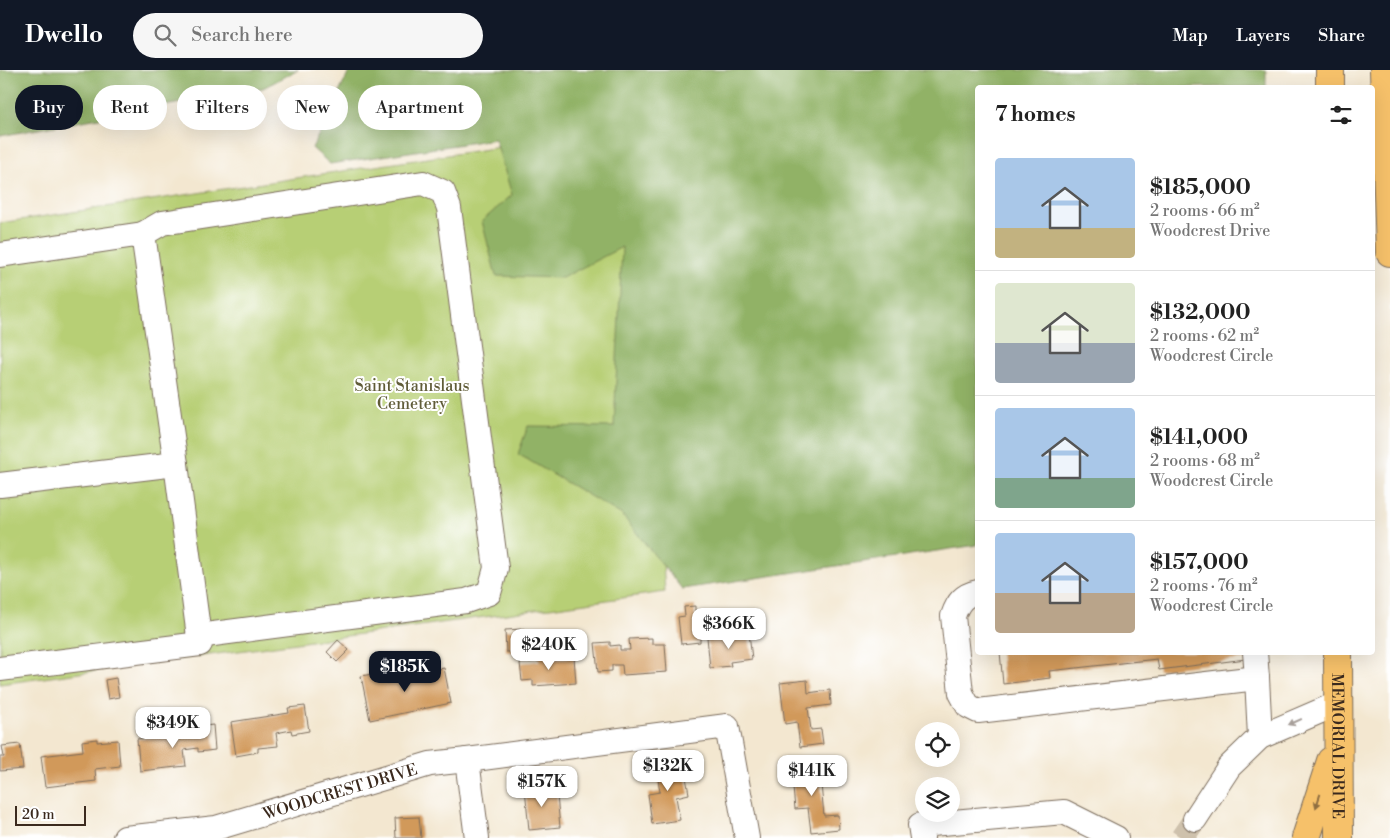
<!DOCTYPE html>
<meta charset="utf-8">
<style>
body{margin:0;font-family:"Libre Bodoni",serif;background:#f6f6f6;color:#222;height:100vh;display:flex;flex-direction:column;font-size:19px;white-space:nowrap}
*{box-sizing:border-box;margin:0}
p{font-size:16px;color:#767676}
.icon{flex:none;width:28px;height:28px;fill:none;stroke:currentColor;stroke-width:2;stroke-linecap:round;stroke-linejoin:round}
.map{position:relative;flex:1;overflow:hidden}
.side{position:absolute;left:975px;top:15px;width:400px;height:570px;display:flex;flex-direction:column;background:#fff;border-radius:5px;box-shadow:0 5px 20px #0002}
.side>*{flex:none}
.banner{position:absolute;left:15px;top:15px;width:475px;height:45px;display:flex;gap:10px}
.fabs{position:absolute;left:915px;top:652px;display:grid;gap:10px}
.fabs a{display:grid;place-items:center;width:45px;height:45px;border-radius:50%;background:#fff;box-shadow:0 5px 20px #0002;font-size:25px}
.scale{position:absolute;left:15px;bottom:12px;width:71px;box-sizing:border-box;padding-left:5px;border:2px solid #3b2a1e;border-top:0;font-size:14px;line-height:18px;white-space:nowrap;color:#3b2a1e;-webkit-text-stroke:4px #fff;paint-order:stroke}
.price{position:absolute;translate:-50% -42px;padding:0 11px;border-radius:10px;background:#fff;color:#222;font-size:16px;line-height:32px;filter:drop-shadow(0 1px 2px #0008)}
.price::after{content:'';position:absolute;left:50%;top:30px;width:15px;height:11px;margin-left:-8px;background:inherit;clip-path:polygon(0 0,100% 0,50% 100%)}
.price.active{background:#111827;color:#fff}
ul{padding:0;list-style:none}
li{display:flex;align-items:center;gap:15px;height:125px;padding:0 20px}
li+li{border-top:1px solid #e0e0e0}
li span{display:grid;place-items:center;flex:none;width:140px;height:100px;border-radius:5px;color:#555}
li>.icon{margin-inline-start:auto}
span .icon{width:60px;height:60px;fill:#fffc;stroke-width:1}
li b{font-size:21px}
h2{display:flex;justify-content:space-between;align-items:center;height:60px;padding:0 20px;font-size:21px}
.pill{padding:0 18px;border-radius:22px;background:#fff;box-shadow:0 5px 20px #0002;font-size:18px;line-height:45px}
.pill.active{background:#111827;color:#fff}
header{display:flex;align-items:center;gap:30px;box-sizing:border-box;height:70px;padding:0 25px;background:#111827;color:#fff}
header strong{font-size:24px}
nav{display:flex;gap:28px;margin-inline-start:auto;font-size:18px}
.search{width:350px;height:45px;background:#f6f6f6;display:flex;align-items:center;gap:12px;box-sizing:border-box;padding:0 18px;border-radius:28px;color:#767676;font-size:19px}
.map>svg:first-child{display:block}
.green{fill:#b7cf74;stroke:#797c49}
.forest{fill:#91b266;stroke:#666e42}
.building{fill:#d1995a}
.lines{fill:none;stroke-linecap:round;stroke-linejoin:round}
.minor-tunnel{stroke:#cec1ac;stroke-width:24;stroke-dasharray:24 12;stroke-linecap:butt}
.minor-casing{stroke:#7b6c5c;stroke-width:26}
.major-casing{stroke:#7b6c5c;stroke-width:30}
.minor{stroke:#fff;stroke-width:24}
.major{stroke:#f6c16b;stroke-width:28}
.oneway{fill:#a79f9a}
.oneway2{fill:#8f6e41}
.labels{text-anchor:middle;stroke-width:4;stroke-linejoin:round;paint-order:stroke}
.park-label{font-size:16px;fill:#605c38;stroke:#fff}
.street-label{font-size:16px;fill:#3b2a1e;stroke:#fff}
</style>
<header>
<strong>Dwello</strong>
<div class="search"><svg class="icon" aria-label="search" viewBox="0 0 24 24"><circle cx="10" cy="10" r="6"/><path d="M15 15l6 6"/></svg>Search here</div>
<nav><a>Map</a><a>Layers</a><a>Share</a></nav>
</header>
<div class="map">
<svg width="1390" height="768" viewBox="0 0 1390 768">
<rect width="100%" height="100%" fill="#fff"/>
<filter id="ink" filterUnits="userSpaceOnUse"><feTurbulence type="fractalNoise" baseFrequency=".02" numOctaves="2"/><feDisplacementMap in="SourceGraphic" scale="10" xChannelSelector="R" yChannelSelector="G"/><feConvolveMatrix kernelMatrix="1 2 1 2 8 2 1 2 1" color-interpolation-filters="sRGB"/></filter>
<filter id="wash" filterUnits="userSpaceOnUse"><feTurbulence type="fractalNoise" baseFrequency=".0096" numOctaves="4" result="noise"/><feDisplacementMap in="SourceGraphic" scale="20" xChannelSelector="R" yChannelSelector="G"/><feGaussianBlur stdDeviation="1.12" result="paint"/><feColorMatrix in="noise" values="0 0 0 0 0 0 0 0 0 0 0 0 0 0 0 0 0 1.4 0 .05"/><feComposite in="paint" operator="in"/></filter>
<g filter="url(#wash)">
<rect width="100%" height="100%" fill="#f3e7d0"/>
<path class="green" d="M632,57L665,522L0,614V153Z"/>
<path class="forest" d="M0,0H298L263,18L0,66Z
M350,0H1266V17L978,18L977,475L682,519L622,445L518,384L528,356L614,357L622,177L562,208L496,206L482,151L512,125L495,69L330,94L312,78Z"/>
<g id="blocks">
<path class="building" d="M695,536V546L708,545L710,563L700,564V572L681,574L678,547L685,546L684,537Z
M524,559L525,582H506L505,560Z
M749,563L752,589L730,592L731,596L710,598L707,567Z
M652,568V574H665L667,602L623,605L622,595H612V601L598,602L595,573L610,572V576L620,575V580H630L629,569Z
M338,570L349,580L337,592L327,582Z
M1000,582H1245L1246,589L1159,600L1157,589L1049,601L1050,608L1003,614Z
M553,585L554,589L574,587L576,613L533,616V610L522,611L520,593L539,591L538,586Z
M412,598L413,604L444,598L451,633L370,650L361,606L384,602L386,613L401,610L399,601Z
M116,608L119,627L108,629L105,610Z
M807,610L808,623L830,620L831,635L808,638L811,660L821,659L823,674L800,677L797,652L785,654L780,613Z
M305,636L309,661L292,664L291,660L276,663L278,676L258,678V682L236,686L231,652L289,643L288,638Z
M213,655L215,680L198,682V678L184,680L186,696L140,701L137,669L195,663V657Z
M97,669V672L118,670L120,696L95,699L96,711L45,717L41,686L83,681L82,671Z
M20,674L23,699L0,701V687H4L2,676Z
M683,690L689,724L676,727L680,750L652,754L648,724L660,722L656,695Z
M819,693L824,746L838,745L839,759L811,762L808,738L795,739L791,696Z
M556,715L560,757L529,760L525,718Z
M419,747L421,768H396L395,748Z"/>
</g>
</g>
<g filter="url(#ink)">
<use href="#blocks" fill-opacity="0" stroke="#7b6c5c" stroke-width="1"/>
<g class="lines">
<path class="minor-tunnel" d="M1182,768L1195,749"/>
<g class="minor-casing">
<g id="minor">
<path d="M143,164L162,153L423,113L443,122L449,138L496,498L489,523L466,531L198,566"/>
<path d="M0,185L143,164L176,394L0,415"/>
<path d="M978,522C963,525 958,532 953,546L961,623L968,636L978,641L1257,608L1255,582"/>
<path d="M0,599L200,574L176,394"/>
<path d="M1257,608L1260,667"/>
<path d="M1195,749L1229,697L1260,667L1339,633"/>
<path id="s1" d="M125,768L216,758L430,694L467,690"/>
<path d="M477,768L467,690L727,656L747,768"/>
<path d="M922,768L920,755L1064,742L1116,768"/>
</g>
</g>
<g class="major-casing">
<g id="major">
<path d="M1330,0V18"/>
<path d="M1384,0L1390,182"/>
<path id="s2" d="M1338,582L1339,768"/>
<path d="M1306,768L1331,691"/>
</g>
</g>
<use href="#minor" class="minor"/>
<use href="#major" class="major"/>
</g>
<defs><path id="oneway-solid" d="M-6-.8H1V-3.2L6.5 0L1 3.2V.8H-6Z" transform="scale(1.25)"/></defs>
<use class="oneway" href="#oneway-solid" transform="translate(1295 652) rotate(156)"/>
<use class="oneway2" href="#oneway-solid" transform="translate(1318 731) rotate(108)"/>
</g>
<g class="labels">
<g class="park-label">
<text x="412" y="321">Saint Stanislaus<tspan x="412" dy="18">Cemetery</tspan></text>
</g>
<g class="street-label">
<text dy="6" stroke="none"><textPath href="#s2" startOffset="94">MEMORIAL DRIVE</textPath></text>
<text dy="6" stroke="none"><textPath href="#s1" startOffset="221">WOODCREST DRIVE</textPath></text>
</g>
</g>
</svg>
<div class="fabs">
<a><svg class="icon" aria-label="locate" viewBox="0 0 24 24"><circle cx="12" cy="12" r="6"/><path d="M12 2v4M12 18v4M2 12h4M18 12h4"/></svg></a>
<a><svg class="icon" aria-label="layers" viewBox="0 0 24 24"><path d="M12 4l9 5-9 5-9-5zM3 14l9 5 9-5"/></svg></a>
</div>
<div class="scale">20 m</div>
<b class="price" style="left:729px;top:580px">$366K</b>
<b class="price" style="left:549px;top:601px">$240K</b>
<b class="price active" style="left:405px;top:623px">$185K</b>
<b class="price" style="left:173px;top:679px">$349K</b>
<b class="price" style="left:668px;top:722px">$132K</b>
<b class="price" style="left:812px;top:727px">$141K</b>
<b class="price" style="left:542px;top:738px">$157K</b>
<div class="banner">
<a class="pill active">Buy</a>
<a class="pill">Rent</a>
<a class="pill">Filters</a>
<a class="pill">New</a>
<a class="pill">Apartment</a>
</div>
<section class="side">
<h2>7 homes<svg class="icon" aria-label="filters" viewBox="0 0 24 24"><path d="M4 7h16M4 17h16"/><circle cx="9" cy="7" r="2"/><circle cx="15" cy="17" r="2"/></svg></h2>
<ul>
<li><span style="background:linear-gradient(#a9c7e8 70%,#c2b280 0)"><svg class="icon" aria-label="home" viewBox="0 0 24 24"><path d="M3 11l9-7 9 7M6 9v11h12V9"/></svg></span><div><b>$185,000</b><p>2 rooms · 66 m²</p><p>Woodcrest Drive</p></div></li>
<li><span style="background:linear-gradient(#dfe7d0 60%,#9aa5b1 0)"><svg class="icon" aria-label="home" viewBox="0 0 24 24"><path d="M3 11l9-7 9 7M6 9v11h12V9"/></svg></span><div><b>$132,000</b><p>2 rooms · 62 m²</p><p>Woodcrest Circle</p></div></li>
<li><span style="background:linear-gradient(#a9c7e8 70%,#7fa58c 0)"><svg class="icon" aria-label="home" viewBox="0 0 24 24"><path d="M3 11l9-7 9 7M6 9v11h12V9"/></svg></span><div><b>$141,000</b><p>2 rooms · 68 m²</p><p>Woodcrest Circle</p></div></li>
<li><span style="background:linear-gradient(#a9c7e8 60%,#b9a48a 0)"><svg class="icon" aria-label="home" viewBox="0 0 24 24"><path d="M3 11l9-7 9 7M6 9v11h12V9"/></svg></span><div><b>$157,000</b><p>2 rooms · 76 m²</p><p>Woodcrest Circle</p></div></li>
</ul>
</section>
</div>
